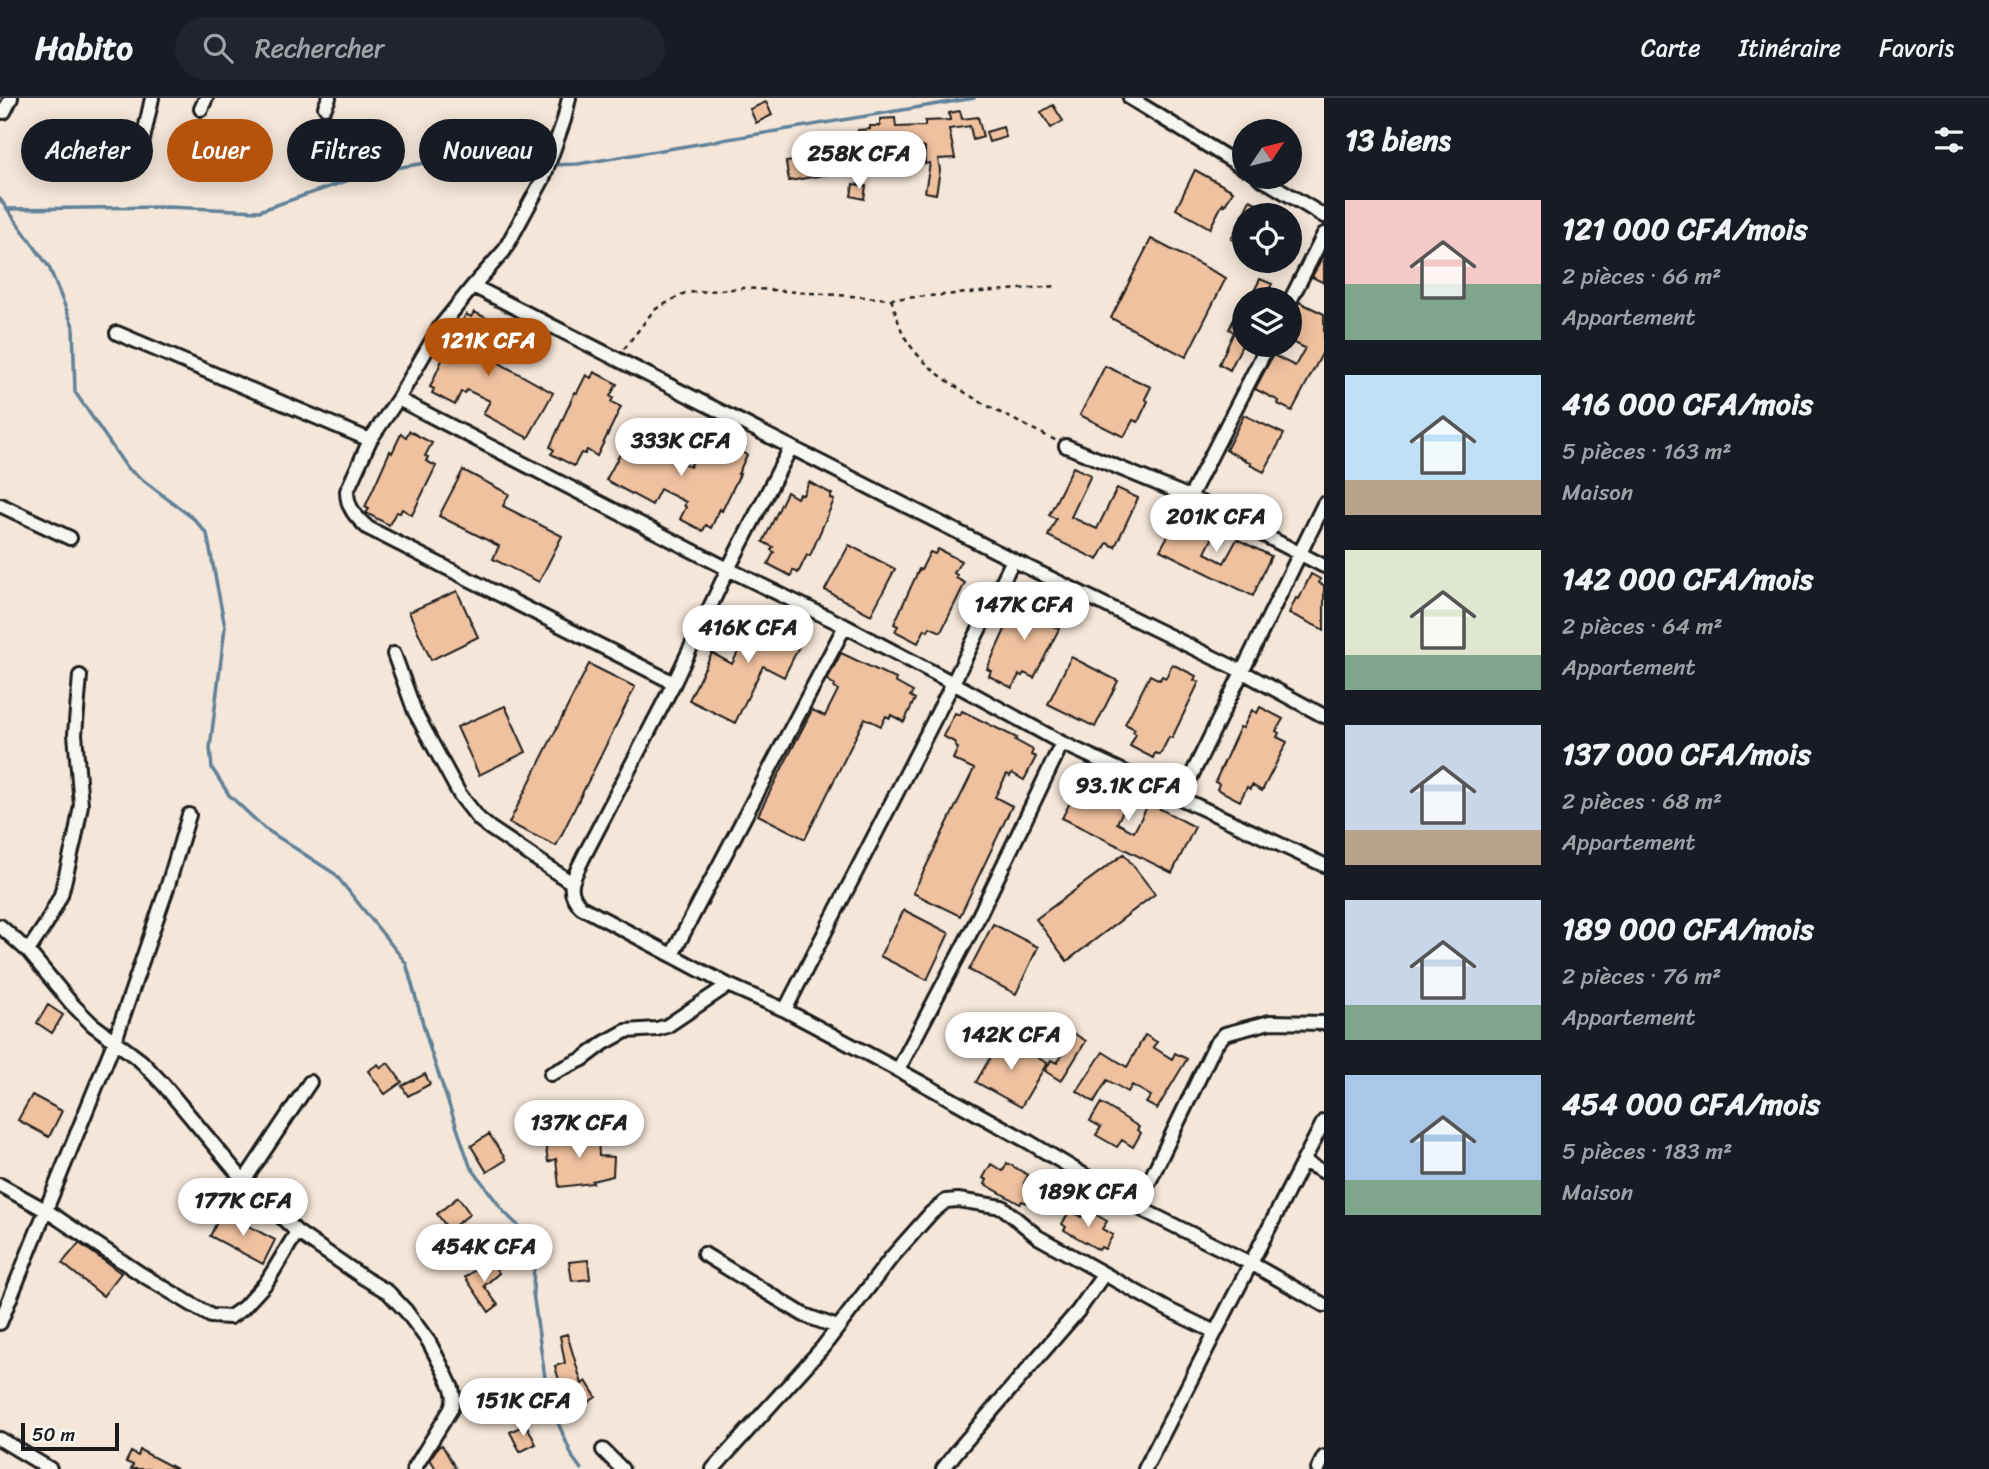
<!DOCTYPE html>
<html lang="fr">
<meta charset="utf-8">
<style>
body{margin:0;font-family:Sriracha,sans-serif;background:#20242c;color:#f1f3f6;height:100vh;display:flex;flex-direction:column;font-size:26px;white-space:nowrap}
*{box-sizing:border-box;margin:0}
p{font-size:23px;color:#9ea1a6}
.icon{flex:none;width:38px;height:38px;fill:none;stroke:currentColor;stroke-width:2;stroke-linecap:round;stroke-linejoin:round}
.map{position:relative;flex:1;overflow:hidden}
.sheet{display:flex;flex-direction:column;background:#171b24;width:665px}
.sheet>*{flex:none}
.top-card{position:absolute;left:21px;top:21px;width:665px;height:63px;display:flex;gap:14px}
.needle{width:46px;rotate:55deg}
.controls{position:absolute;left:1232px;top:21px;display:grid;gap:14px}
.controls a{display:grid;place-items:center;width:70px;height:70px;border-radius:50%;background:#171b24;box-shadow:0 4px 18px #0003;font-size:35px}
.scale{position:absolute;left:21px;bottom:18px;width:98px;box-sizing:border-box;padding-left:7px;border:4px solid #1c1c1c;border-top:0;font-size:19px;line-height:24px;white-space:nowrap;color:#1c1c1c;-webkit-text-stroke:5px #f6f6f2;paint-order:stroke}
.price{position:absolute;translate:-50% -60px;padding:0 16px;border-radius:24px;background:#fff;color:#222;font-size:23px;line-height:46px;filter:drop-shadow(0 2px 4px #0008)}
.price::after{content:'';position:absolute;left:50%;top:42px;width:21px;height:16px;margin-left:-10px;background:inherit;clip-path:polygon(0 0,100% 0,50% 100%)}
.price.current{background:#b45309;color:#fff}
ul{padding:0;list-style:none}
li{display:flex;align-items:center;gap:21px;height:175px;padding:0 21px}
li span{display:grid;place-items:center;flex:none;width:196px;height:140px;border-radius:0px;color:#555}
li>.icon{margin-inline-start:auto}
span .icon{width:84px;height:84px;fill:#fffc;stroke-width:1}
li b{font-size:30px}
h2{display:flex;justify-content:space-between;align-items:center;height:84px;padding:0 21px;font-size:30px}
.chip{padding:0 24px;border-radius:32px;background:#171b24;box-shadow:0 4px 18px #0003;font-size:24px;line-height:63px}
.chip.current{background:#b45309;color:#fff}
header{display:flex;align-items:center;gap:42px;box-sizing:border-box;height:98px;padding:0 35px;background:#171b24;border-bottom:2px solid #363941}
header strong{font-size:33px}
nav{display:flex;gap:38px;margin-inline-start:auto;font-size:24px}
.search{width:490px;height:63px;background:#20242c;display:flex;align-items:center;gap:18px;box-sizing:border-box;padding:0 24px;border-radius:38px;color:#9ea1a6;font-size:26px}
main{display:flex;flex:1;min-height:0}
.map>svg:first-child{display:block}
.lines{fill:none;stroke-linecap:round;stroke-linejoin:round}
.stream{stroke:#608198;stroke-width:3.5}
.building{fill:#f0c19f;stroke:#1c1c1c;stroke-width:2}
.street-casing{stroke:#1c1c1c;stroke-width:18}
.path{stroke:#1c1c1c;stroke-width:2.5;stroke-dasharray:5 5;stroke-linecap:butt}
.street{stroke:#f6f6f2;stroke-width:12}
</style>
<header>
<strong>Habito</strong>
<div class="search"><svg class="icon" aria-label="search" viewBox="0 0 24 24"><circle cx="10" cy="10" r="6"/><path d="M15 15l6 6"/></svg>Rechercher</div>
<nav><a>Carte</a><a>Itinéraire</a><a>Favoris</a></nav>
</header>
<main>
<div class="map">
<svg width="1324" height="1371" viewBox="0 0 1324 1371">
<rect width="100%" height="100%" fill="#f4e6d9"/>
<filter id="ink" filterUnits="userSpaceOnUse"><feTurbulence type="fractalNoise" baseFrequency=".0143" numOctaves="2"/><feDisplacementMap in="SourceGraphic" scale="14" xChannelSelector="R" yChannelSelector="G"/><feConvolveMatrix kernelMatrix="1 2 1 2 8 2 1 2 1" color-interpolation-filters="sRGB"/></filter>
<g filter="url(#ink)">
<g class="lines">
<path class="stream" d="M551,67L578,66L974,0
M0,101L49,169L73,228L75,294L127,370L194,421L207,436L225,529L210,650L212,670L229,697L264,730L335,776L406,865L431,954L470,1068L504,1114L530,1139L534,1162L533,1195L548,1301L573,1360L581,1371
M7,111L167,109L259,113L372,74L425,65L500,68L543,67"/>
</g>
<path class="building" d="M766,4L772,17L756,25L750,11Z
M1053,7L1063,23L1051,30L1041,14Z
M960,13L962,21L978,19L983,39L973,42L970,28L949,31L955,60L938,61L940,72L936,96L925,94L930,65L925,66V49L888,50L889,60L877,61L876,47H870V42H858V32L870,31V28H880V21L895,20L896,29L925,28V23L950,22L949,15Z
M1003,29L1006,39L989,44L986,34Z
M825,51L830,76L789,83L786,64L807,61L806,54Z
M1195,72L1233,93L1225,107L1223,105L1210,130L1176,111Z
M853,86L866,88L864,101L851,98Z
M1250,102L1278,117H1244V149L1231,141Z
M1151,141L1226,180L1186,259L1111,220Z
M1324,155V185L1312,179Z
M1260,181L1272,186L1264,201H1250Z
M1244,200V243L1230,272L1219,266L1234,234L1229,231Z
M1299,204L1324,216V252L1292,313L1278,306L1279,303L1255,291L1273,257L1295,268L1305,250L1290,243V230L1297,216L1294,215Z
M474,214L497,225L491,238L493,239L492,243L502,248L494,262L553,295L528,340L483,316L490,303L467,292L465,295L461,294L455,307L432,295L434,291L430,289L455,233L457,234L466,216L471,219Z
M1105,268L1151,289L1145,301L1148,303L1138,324L1133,322L1124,339L1080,317Z
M594,274L617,286L610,298L613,300L611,304L621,309L597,358L587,352L585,356L581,355L574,368L551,356L554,352L550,349L575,294L577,295L586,277L591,280Z
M1244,317L1284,336L1264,374L1250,367L1251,365L1226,352Z
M409,333L432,345L425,358L428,359L426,363L436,368L412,417L402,411L400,415L396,414L389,427L366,415L369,411L365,409L390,353L392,355L401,336L406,339Z
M630,337L690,369L700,349L710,354L712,350L715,352L722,339L745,350L743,355L747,357L738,376H740L722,413L720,411L711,430L706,427L703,433L680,421L686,409L684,407L686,404L660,391L652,407L606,382Z
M1073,369L1091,377L1071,419L1097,431L1117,390L1138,400L1115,449L1107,445L1098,462L1048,438L1056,421L1049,417Z
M463,372L509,396L503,408L562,438L539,484L493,461L499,448L439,418Z
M809,384L832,396L830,400L834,402L810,458L807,457L798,475L793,472L791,478L768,466L774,454L771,452L773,449L763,444L787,394L797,400L799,396L803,397Z
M1182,413L1217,431L1205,455L1224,465L1237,441L1271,458L1253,498L1160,452Z
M849,447L895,471L871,517L825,492Z
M938,451L961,463L954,475L957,477L956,480L965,485L941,534L930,529L928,533L925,531L918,545L895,533L898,528L894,526L919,471L921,472L930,454L935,456Z
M1311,476L1320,481L1319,485L1324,487V532L1289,515L1296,500L1299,501Z
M457,493L478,539L431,562L409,514Z
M1032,497L1054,508L1048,521L1051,522L1049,526L1059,531L1034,580L1024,575L1022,578L1019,577L1012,590L989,578L991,573L987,571L1012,516L1015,517L1024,499L1029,502Z
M761,509L807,532L784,579L763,568L735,625L689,602L712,555L732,566Z
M841,555L896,581L895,584L913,594L910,598L915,601L904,624L891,617L890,620L886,618L881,628L865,620L805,741L758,717L812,612L825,618L838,592L834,590L835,587L827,582Z
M1071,559L1118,583L1095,629L1048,606Z
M589,566L635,589L556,748L509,725Z
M1172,566L1196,578L1194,582L1199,584L1172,640L1169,639L1160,657L1155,655L1153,660L1130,648L1136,636L1133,634L1135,631L1125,626L1150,577L1160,582L1162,578L1166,580Z
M505,608L526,654L479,677L457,629Z
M1260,609L1283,621L1276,633L1279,635L1277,639L1287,644L1262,693L1252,687L1250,691L1247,689L1240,703L1217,691L1219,686L1215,684L1240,629L1243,630L1252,612L1257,615Z
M962,613L1017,640L1015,642L1033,652L1031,657L1036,659L1024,682L1012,675L1010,678L1007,676L995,699L1012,708L960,818L913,795L974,671L953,661L958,650L955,648L956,645L943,638L955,615L960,617Z
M1086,674L1131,697L1117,725L1134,734L1149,705L1195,729L1172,775L1062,720Z
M1124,756L1155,796L1067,863L1036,821Z
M904,812L949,835L927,882L880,858Z
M993,826L1038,849L1016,896L969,872Z
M48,907L63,917L52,935L37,925Z
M1070,933L1086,943L1061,983L1045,973L1051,962L1057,965L1069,947L1063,944Z
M1145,937L1157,944L1153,949L1172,961L1175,955L1187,961L1157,1011L1146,1005L1151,998L1132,987L1128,994L1107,982L1094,1004L1077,993L1103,954L1127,969Z
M1002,939L1047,965L1021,1009L976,984Z
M388,965L402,984L385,996L368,973L378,966L381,970Z
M425,976L430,986L408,998L402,988Z
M32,997L62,1013L49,1039L18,1022Z
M1101,1005L1139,1029L1137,1032L1141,1035L1133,1049L1122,1042L1117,1049L1096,1037L1101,1029L1090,1023Z
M489,1036L506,1062L487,1074L471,1048Z
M568,1038H598L599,1058L614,1059L613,1078L592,1083L593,1085L559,1089L556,1061L548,1064L545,1043Z
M1007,1065L1028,1077L1024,1085L1035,1091L1027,1105L1022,1103L1020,1106L985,1086L987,1082L983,1080L991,1066L1003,1073Z
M458,1099L470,1116L449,1132L437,1116Z
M1086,1111L1107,1123L1102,1131L1113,1137L1105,1151L1101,1149L1099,1152L1064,1132L1066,1129L1062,1126L1070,1112L1081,1119Z
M222,1114L275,1142L263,1166L210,1138Z
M79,1145L121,1175L103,1198L62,1165Z
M489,1162L499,1175L484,1188L498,1207L489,1214L465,1179Z
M588,1162L590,1181L572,1183L569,1164Z
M567,1236L582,1286L586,1283L596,1299L580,1310L564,1285L560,1286L555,1268L565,1265L560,1238Z
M526,1326L536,1346L520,1354L510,1334Z
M442,1347L456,1371H436L430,1361L438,1349Z
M140,1352L176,1371H131L133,1367L126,1364L131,1354L138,1358Z"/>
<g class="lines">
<g class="street-casing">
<path id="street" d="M569,0L564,22L543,81L504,153L473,188L440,229L398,301L370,342L347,393C347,410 356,419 368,430L674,585
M1130,0L1244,70
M325,9L329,0
M201,11L206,0
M4,14L11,0
M142,46L152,0
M1259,79L1324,118
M473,188L1013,462L1241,573L1324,618
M1290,203L1324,136
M117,235L370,342
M398,301L728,471L845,528L953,585L1062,645L1324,767
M1066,348L1190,399L1324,468
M791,349L728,471L674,585L584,758C575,778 563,791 581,809L728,887L785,912L898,972L1029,1044L1137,1109L1252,1166L1324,1207
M1190,399L1268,247
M0,407L70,440
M394,556L415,614L460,697L479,721L490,730L572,785
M1181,699L1324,406
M0,828L28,853L71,905L92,926L141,963L163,986L244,1083L297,1134L364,1180L388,1194L406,1213L429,1244L445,1275L452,1290L454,1300L451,1311L414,1371
M28,853L46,826L61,797L75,740L81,707L75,636L80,578
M672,857L845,528
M785,912L953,585L1013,462
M898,972L975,826L1062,645
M551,976L583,961L604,945L626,933L657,931L667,928L728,887
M1303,1063L1324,1074
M244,1083L310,984
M0,1087L47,1113L141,1176L211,1218L230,1219L243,1210L266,1185L297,1134
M1137,1109L1215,947L1225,936L1270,924L1324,925
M704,1156L804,1217L837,1229
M0,1225L115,942L168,787L189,717
M0,1341L50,1371
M603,1352L622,1371
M713,1371L823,1249L891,1160L931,1115L946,1103L958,1102L1002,1109L1038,1139L1169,1212L1215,1234
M943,1371L957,1353L1078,1213L1104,1176
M1145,1371L1324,1023
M1318,1371L1324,1359"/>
</g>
<path class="path" d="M891,201C896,214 899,230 906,241C933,286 1011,320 1057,343
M624,251L654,212L685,195L744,190L891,201L1058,188"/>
<use href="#street" class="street"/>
</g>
</g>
</svg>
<div class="controls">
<a><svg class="needle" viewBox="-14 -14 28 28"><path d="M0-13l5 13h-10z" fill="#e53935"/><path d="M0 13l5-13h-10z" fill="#9ea1a6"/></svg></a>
<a><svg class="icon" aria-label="locate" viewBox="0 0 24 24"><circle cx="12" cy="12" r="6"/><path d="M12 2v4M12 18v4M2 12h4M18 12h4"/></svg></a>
<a><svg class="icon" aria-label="layers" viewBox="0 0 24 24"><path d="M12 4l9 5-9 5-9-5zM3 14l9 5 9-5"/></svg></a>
</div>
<div class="scale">50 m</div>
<b class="price" style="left:859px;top:93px">258K CFA</b>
<b class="price current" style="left:488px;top:280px">121K CFA</b>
<b class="price" style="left:681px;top:380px">333K CFA</b>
<b class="price" style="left:1216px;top:456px">201K CFA</b>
<b class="price" style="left:1024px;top:544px">147K CFA</b>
<b class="price" style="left:748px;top:567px">416K CFA</b>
<b class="price" style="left:1128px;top:725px">93.1K CFA</b>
<b class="price" style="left:1011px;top:974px">142K CFA</b>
<b class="price" style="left:579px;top:1062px">137K CFA</b>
<b class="price" style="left:1088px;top:1131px">189K CFA</b>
<b class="price" style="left:243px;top:1140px">177K CFA</b>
<b class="price" style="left:484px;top:1186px">454K CFA</b>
<b class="price" style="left:523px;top:1340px">151K CFA</b>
<div class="top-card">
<a class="chip">Acheter</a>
<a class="chip current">Louer</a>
<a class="chip">Filtres</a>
<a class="chip">Nouveau</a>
</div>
</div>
<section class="sheet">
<h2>13 biens<svg class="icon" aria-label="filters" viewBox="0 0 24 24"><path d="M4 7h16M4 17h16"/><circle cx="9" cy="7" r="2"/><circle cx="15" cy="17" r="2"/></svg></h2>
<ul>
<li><span style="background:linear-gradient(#f6c9c9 60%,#7fa58c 0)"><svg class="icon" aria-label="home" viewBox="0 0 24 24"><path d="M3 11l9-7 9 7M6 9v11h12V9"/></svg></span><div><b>121 000 CFA/mois</b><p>2 pièces · 66 m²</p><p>Appartement</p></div></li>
<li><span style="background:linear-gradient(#bfe0f5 75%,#b9a48a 0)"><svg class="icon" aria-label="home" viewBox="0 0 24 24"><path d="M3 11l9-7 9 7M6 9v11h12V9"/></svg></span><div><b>416 000 CFA/mois</b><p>5 pièces · 163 m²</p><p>Maison</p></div></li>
<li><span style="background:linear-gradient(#dfe7d0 75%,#7fa58c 0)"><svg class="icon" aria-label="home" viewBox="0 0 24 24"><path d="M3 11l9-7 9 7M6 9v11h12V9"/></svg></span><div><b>142 000 CFA/mois</b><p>2 pièces · 64 m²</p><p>Appartement</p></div></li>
<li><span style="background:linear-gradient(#c9d6e8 75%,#b9a48a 0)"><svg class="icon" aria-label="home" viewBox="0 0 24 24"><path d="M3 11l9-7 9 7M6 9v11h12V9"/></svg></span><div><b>137 000 CFA/mois</b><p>2 pièces · 68 m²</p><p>Appartement</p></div></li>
<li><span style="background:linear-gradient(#c9d6e8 75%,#7fa58c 0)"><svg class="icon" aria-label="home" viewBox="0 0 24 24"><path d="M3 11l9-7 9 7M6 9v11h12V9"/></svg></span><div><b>189 000 CFA/mois</b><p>2 pièces · 76 m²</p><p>Appartement</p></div></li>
<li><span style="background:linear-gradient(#a9c7e8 75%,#7fa58c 0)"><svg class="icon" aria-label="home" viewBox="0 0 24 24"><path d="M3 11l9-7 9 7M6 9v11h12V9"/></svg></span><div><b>454 000 CFA/mois</b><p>5 pièces · 183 m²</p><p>Maison</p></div></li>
</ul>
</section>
</main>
